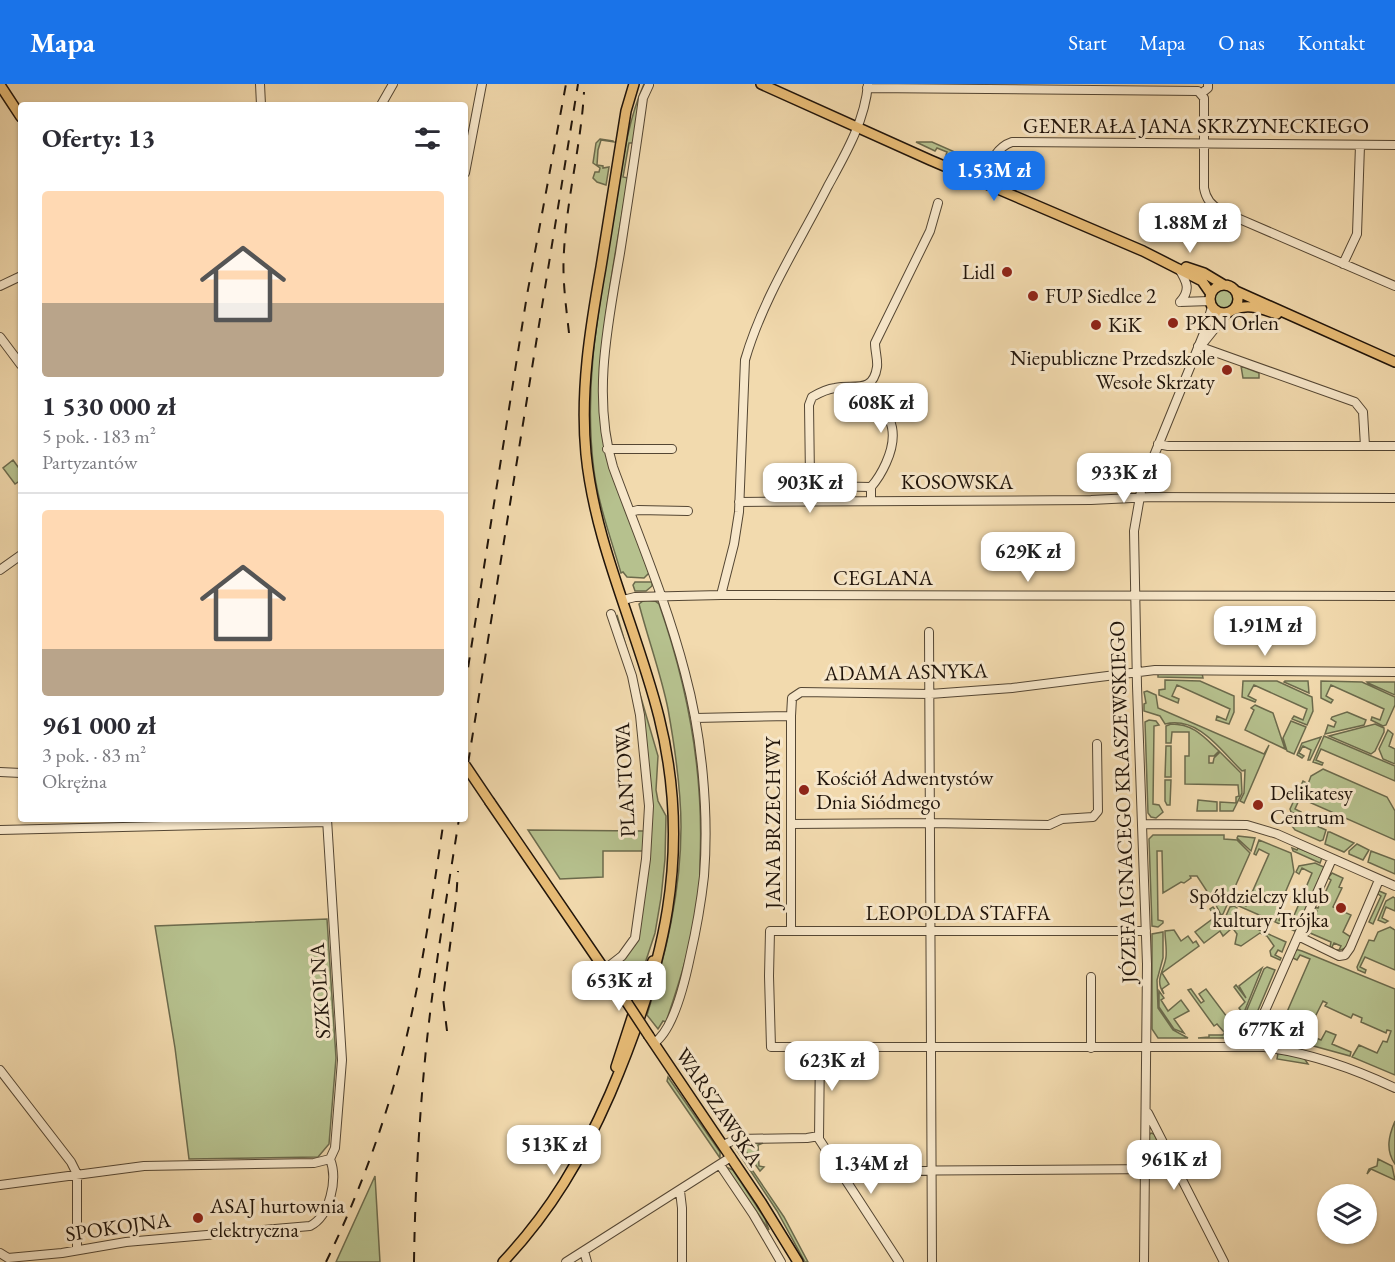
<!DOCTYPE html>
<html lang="pl">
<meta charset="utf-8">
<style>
body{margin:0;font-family:"EB Garamond",serif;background:#f2f2f3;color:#2b2b33;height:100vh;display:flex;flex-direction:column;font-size:22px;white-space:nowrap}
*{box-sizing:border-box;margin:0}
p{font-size:20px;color:#7c7c81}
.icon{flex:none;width:33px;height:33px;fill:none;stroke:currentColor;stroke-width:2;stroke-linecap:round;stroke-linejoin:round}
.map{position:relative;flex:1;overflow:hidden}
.panel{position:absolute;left:18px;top:18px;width:450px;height:720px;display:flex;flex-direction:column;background:#fff;border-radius:6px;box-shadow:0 2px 4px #0004}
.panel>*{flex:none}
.buttons{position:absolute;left:1317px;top:1100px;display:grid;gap:12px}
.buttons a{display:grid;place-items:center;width:60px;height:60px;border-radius:50%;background:#fff;box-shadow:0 2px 4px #0004;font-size:30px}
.price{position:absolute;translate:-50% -51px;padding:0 14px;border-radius:12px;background:#fff;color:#222;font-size:20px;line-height:39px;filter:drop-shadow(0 2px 3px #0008)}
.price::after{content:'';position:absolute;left:50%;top:36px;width:18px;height:14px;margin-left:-9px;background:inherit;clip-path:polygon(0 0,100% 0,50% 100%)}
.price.active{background:#1a73e8;color:#fff}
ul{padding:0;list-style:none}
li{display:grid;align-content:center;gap:12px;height:318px;padding:0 24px}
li+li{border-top:2px solid #e1e1e2}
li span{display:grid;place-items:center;height:186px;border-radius:6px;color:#555}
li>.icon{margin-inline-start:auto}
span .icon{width:108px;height:108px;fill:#fffc;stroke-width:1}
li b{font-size:26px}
h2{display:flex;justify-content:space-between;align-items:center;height:72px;padding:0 24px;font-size:26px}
header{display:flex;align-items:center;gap:36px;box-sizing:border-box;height:84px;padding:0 30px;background:#1a73e8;color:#fff}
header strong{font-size:28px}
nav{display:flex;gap:33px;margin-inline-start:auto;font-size:21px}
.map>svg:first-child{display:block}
.green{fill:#b6c18e;stroke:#6b6a4c;stroke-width:1.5}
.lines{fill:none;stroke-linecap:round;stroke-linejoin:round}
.minor-casing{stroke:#544633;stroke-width:10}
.major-casing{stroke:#20140a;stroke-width:12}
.minor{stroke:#f7e7ca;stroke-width:8}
.major{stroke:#e9bd77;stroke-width:9}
.rail{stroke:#20140a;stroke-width:2;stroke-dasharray:10 10;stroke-linecap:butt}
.major-bridge-casing{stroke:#20140a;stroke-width:12;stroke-linecap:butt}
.major-bridge{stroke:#e9bd77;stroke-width:9}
.poi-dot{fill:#8f2418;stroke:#f7e7ca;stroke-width:2}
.labels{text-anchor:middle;stroke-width:6;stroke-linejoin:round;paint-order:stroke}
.street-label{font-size:21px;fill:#20140a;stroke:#f7e7ca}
.poi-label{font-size:21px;fill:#20140a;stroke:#f7e7ca;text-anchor:start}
</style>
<header>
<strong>Mapa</strong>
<nav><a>Start</a><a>Mapa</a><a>O nas</a><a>Kontakt</a></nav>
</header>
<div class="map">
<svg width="1395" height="1178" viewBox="0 0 1395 1178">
<rect width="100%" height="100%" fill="#f2daae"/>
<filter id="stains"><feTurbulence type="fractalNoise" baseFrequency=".00333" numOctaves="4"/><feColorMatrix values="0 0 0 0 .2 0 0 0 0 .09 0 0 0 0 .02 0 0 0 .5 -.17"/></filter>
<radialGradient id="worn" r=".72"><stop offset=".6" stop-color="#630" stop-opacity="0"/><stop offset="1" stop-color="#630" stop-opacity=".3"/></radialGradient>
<path class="green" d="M644,0H646L642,11L634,59H629L623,93L628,94C614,183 591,275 605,365L649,489L644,494L627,493L623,488L621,489C611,455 599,422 594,387C583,301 599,222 613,138C621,92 625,43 644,0Z
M600,55L613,57L614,58L601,56L598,66L597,81L603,82V84L609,83L606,101L597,98L593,94L595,88H599L600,84L593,79L596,59Z
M916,58H932L982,80L978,85L946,71L947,68L937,64L935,67Z
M1213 215a10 10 0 1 1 20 0a10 10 0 1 1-20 0Z
M1241,282L1259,289V294H1243Z
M13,376L21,387V396L15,400L3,384Z
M635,498H652V502L646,507H635L633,501Z
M649,516L655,517L659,520C688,603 704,689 700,777C700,792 700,808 698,823C691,862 679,900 666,938L663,937L658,945L647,931C666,870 681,807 681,743C681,704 675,664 668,625C661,590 648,555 639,520L643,517Z
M617,531L658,672L656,706L658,717L666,732L665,775L661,814L655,849L634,913L613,883L634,859L651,709L647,665L641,625Z
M1158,589H1202L1203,594L1158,593Z
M1165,596L1200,597L1234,612V628L1229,640L1216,636L1217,632L1226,636L1230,625L1177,601L1172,612L1179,615L1178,619L1159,611V606L1165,605Z
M1243,597H1277L1312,613L1313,627L1307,641L1292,635L1294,632L1303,636L1307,625L1254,601L1248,612L1256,616L1255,618L1242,613Z
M1285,597H1308L1309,609L1284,598Z
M1321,597L1362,598L1395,613V621L1386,641L1383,642L1371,636L1372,633L1380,636L1384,625L1331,601L1326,612L1333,616L1331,619L1321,614Z
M1367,598H1395V611L1368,599Z
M1147,607L1156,611L1158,624L1264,670L1269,661L1244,719L1240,717L1244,709L1245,686L1242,687C1221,667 1199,632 1165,640L1160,632L1144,627V620L1146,619L1144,608Z
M1255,621L1273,629L1285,665L1245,646L1254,626L1251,624Z
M1347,628L1366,636L1364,641L1325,650L1328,641L1334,643L1336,638L1331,635L1332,633Z
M1149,636L1156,637L1159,641L1154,642L1153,720L1159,721L1163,728L1156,734L1151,733L1148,729L1145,638Z
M1291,637L1306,643L1294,670L1287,667L1283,654Z
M1171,640C1194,640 1204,653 1219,667L1214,672H1209V679H1213L1214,674L1220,668L1241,689L1242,709L1233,727H1220V718L1236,719V713L1239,712L1238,701L1185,700V672H1189V648H1172L1171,659H1166V642Z
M1375,640L1384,644V648L1375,667L1371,670L1329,652Z
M1388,646L1393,650L1389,662L1395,665V680L1383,675L1379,665Z
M1324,652L1395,682V697L1321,665L1316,676L1323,679L1322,681L1313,678Z
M1321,653L1310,676H1308L1311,666L1303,662L1299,669L1304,672L1302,674L1297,671L1302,659Z
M1166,662H1171V693H1165Z
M1323,685L1387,713L1395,727V756L1300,714L1295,725L1301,728L1300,731L1291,728L1290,725L1303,697L1308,700L1311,692Z
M1165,696H1171L1170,721H1167L1165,717Z
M1198,716L1217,718V727H1197Z
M1289,730L1326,746L1323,756L1320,757L1295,746L1286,734Z
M528,746L644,747L643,767H603V793L560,795Z
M1328,748H1330L1354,759L1344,768L1325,760Z
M1153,751H1224V755L1237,756L1250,769L1223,830L1221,831L1216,821L1197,792H1190L1191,794L1184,799L1181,798L1163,809L1162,767H1157L1158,836L1163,837V839L1158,843L1152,842L1149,755Z
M1238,752L1255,754L1251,767L1237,754Z
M1259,756L1291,769L1294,788L1273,837L1234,820L1233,817L1236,808L1239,809L1236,817L1246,822L1269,770L1259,765L1256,771L1254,770Z
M1357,760L1369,766L1363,776L1349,770V767Z
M1292,764L1297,766L1298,764L1322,774L1320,779L1293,767Z
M1371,767L1395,776V790L1368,778Z
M1315,779L1326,784L1297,848L1275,838L1280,827L1282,828L1279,836L1290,841L1312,789L1302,784L1299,790L1296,788L1299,782Z
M1332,789L1343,794L1339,803L1342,804L1333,823L1351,831L1343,848L1351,853C1348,861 1346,867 1336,866H1339L1341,862L1334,859L1332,863L1334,865L1330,863L1331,858L1310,849L1307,853L1304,851L1317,827L1314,825V823L1318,824L1331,796L1328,794Z
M1377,806L1386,810L1373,840L1369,838L1381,812L1378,810Z
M1393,813L1395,814V827L1386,823L1382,834L1388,837L1385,839L1378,836L1386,817Z
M1234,822L1237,824L1233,834L1286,858L1282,868L1278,866L1275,871L1281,874L1280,876L1271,872L1270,867L1274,862L1267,852L1260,849L1241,862L1235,860L1237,850L1225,834L1230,823Z
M1213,823L1230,846L1223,852L1220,847L1204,859L1195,848L1215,833L1210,825Z
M327,835L336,974L329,1060L318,1073L189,1075L175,964L155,842Z
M1390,843L1395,846V886L1365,873L1360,883L1366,886L1365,889L1358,886L1357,883L1369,856L1374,857L1378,848Z
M1174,846L1181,857L1188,852L1193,859L1196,857L1199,862L1162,889L1169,900L1162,905L1164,910C1154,895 1164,888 1166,873C1167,864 1165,855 1165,847Z
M1163,848V874L1157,896L1158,924L1173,946L1188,954H1158L1152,945V850Z
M1295,865L1302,867L1395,905V991L1352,973L1359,961L1377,969L1383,957L1387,958L1391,947L1387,946L1386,949L1361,938L1362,934L1353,930L1351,934L1325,922L1327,919L1323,917L1315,933L1303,928L1294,957C1275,954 1275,953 1264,937L1266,930L1273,931L1269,940L1280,944L1310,875L1300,871L1297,876L1293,874Z
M1267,883L1275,886L1256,931L1260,933L1258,954H1198L1209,953V951H1223L1232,938L1246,928L1264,885Z
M1262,884L1245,926L1242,928L1239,924L1245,918L1234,903L1236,901L1246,914L1239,902Z
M1191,905L1201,919L1204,917L1199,910L1206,905L1230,937L1224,948L1217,940L1214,942L1188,906Z
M1159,907L1164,914L1161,916L1168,927L1181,916L1189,927L1174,935L1184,949L1174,945L1159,923Z
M1326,947L1336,951L1332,960L1351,968L1350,972L1299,958L1303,951L1311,952L1321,956Z
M1278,969L1304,974L1308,980L1277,975Z
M668,993L720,1068V1074L667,997Z
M1395,1037V1080C1385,1066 1389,1051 1395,1037Z
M1151,1049L1154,1050L1163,1068L1155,1069L1156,1072L1164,1069L1165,1077L1160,1081L1153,1080L1150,1074L1149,1051Z
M744,1059H763L758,1061L759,1082L764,1083L760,1087L742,1062Z
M736,1065H738L784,1133L808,1178H805L777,1127Z
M1378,1075L1392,1082L1395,1096L1371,1085L1367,1090L1369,1085L1377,1082Z
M726,1083L733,1086L765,1135L769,1146Z
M375,1092L380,1178H336Z"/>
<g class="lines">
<g class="minor-casing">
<path id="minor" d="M260,0L261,21
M649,1L643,14C636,66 628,117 620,169C608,239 592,313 613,383C638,451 667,519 685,589C702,652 709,728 704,792C701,819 696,847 690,873C685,897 674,946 654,959
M867,4L1198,7L1204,14V104C1206,115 1211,121 1221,127L1395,202
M1202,9L1208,4V0
M381,21L393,0
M465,89L482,0
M982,98C989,83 994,64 1012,58L1395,61
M1343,180L1357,150L1360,61
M1179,185C1187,198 1191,206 1180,218
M0,202L21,192
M1180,218L1210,217
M0,253L21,281
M1204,258L1228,228
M1198,262L1355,318L1363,328L1365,362
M1158,360L1168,362H1395
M607,365H672
M871,403C878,395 882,388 886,379C902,344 887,330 871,299
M871,416V403L816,402L810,394L809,321L812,313C819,309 827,305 835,304C854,300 873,310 877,283C878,276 875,267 875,259L930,147L938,119
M739,418L1091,416L1152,413L1395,414
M630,428L638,426L688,427
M0,486L21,471
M721,511L734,460L739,428L745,276C763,214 799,159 828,102C845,71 865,37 868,0
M623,516L635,513L721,511L1395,512
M929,548L932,1178
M695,634L791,632L792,614L801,608L930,610L1012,604L1155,586L1395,588
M0,688L21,689
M327,735L342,976L335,1064L330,1075
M791,740L930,739L1049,741L1062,735L1093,733L1098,727L1097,660
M1142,740L1247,741L1277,750L1395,802
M0,746L327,738
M791,847V632
M1146,847H770L769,892L771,963H1264C1310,969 1353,984 1395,1004
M1298,852L1339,872L1345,871L1350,864L1379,796
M604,886L622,872L635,854L646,775L649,722L640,631L632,592L611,530
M1091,893V964
M820,963L819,1055L899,1178
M1264,963L1260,946L1264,929L1332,775
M0,986L71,1078L77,1090V1166
M1148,1029L1224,1178
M723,1061L737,1055L807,1054L819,1052
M720,1081L753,1130L781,1178
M843,1091L851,1087L1162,1085L1175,1081
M0,1101L144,1082L314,1079L330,1075
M680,1107L682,1124V1178
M584,1167L587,1178
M0,1169L8,1174L62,1169L126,1158L310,1142C330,1132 338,1095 330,1075
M566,1178L731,1073
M1144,1178L1147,880L1137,602L1134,447L1142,401L1204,249L1212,223"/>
</g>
<g class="major-casing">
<path id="major" d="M761,0L930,76L1143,167L1202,197L1211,210
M0,1L21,33
M1186,183L1204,189L1224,201
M1210 215a14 14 0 1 1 28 0a14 14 0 1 1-28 0Z
M1236,207L1395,278
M1233,226C1249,219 1261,225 1277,230
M490,718L622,911
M649,952L761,1118L798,1178
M616,983L640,909L653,877
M503,1178C551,1127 582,1074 610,1010C664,884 693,769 659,633C637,545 595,461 586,370C580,307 590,245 601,183C609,131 618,79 626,27L634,0"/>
</g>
<use href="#minor" class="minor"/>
<use href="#major" class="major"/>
<path class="rail" d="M569,249C566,222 562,194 564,167C567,113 581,61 584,8
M465,603L527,211L566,0
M465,698L578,0
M447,947L443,914L456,817L458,787
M326,1178C364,1100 393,1017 411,933C425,868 434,801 444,735
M414,1178C415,1107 419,1036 426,965C434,888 447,811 459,735"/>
<g class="major-bridge-casing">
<path id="major-bridge" d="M465,681L490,718
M622,911L649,952"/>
</g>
<use href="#major-bridge" class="major-bridge"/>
</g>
<g class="poi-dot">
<circle cx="1007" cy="188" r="6"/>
<circle cx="1033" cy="212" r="6"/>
<circle cx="1173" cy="239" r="6"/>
<circle cx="1096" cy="241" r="6"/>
<circle cx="1227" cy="286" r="6"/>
<circle cx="804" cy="706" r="6"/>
<circle cx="1258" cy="721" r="6"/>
<circle cx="1341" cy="824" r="6"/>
<circle cx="198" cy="1134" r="6"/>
</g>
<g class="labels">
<g class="street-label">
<text x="1196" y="49">GENERAŁA JANA SKRZYNECKIEGO</text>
<text x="957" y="405">KOSOWSKA</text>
<text x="883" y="501">CEGLANA</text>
<text transform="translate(906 588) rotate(-1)" y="7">ADAMA ASNYKA</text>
<text transform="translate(625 696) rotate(-93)" y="7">PLANTOWA</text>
<text transform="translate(1123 718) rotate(-92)" y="7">JÓZEFA IGNACEGO KRASZEWSKIEGO</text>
<text transform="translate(773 739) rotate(-90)" y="7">JANA BRZECHWY</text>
<text x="958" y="836">LEOPOLDA STAFFA</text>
<text transform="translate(320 907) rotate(-94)" y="7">SZKOLNA</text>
<text transform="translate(719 1023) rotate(56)" y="7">WARSZAWSKA</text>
<text transform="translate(118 1143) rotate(-8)" y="7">SPOKOJNA</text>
</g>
<g class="poi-label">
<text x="995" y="195" text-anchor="end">Lidl</text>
<text x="1045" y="219">FUP Siedlce 2</text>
<text x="1185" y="246">PKN Orlen</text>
<text x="1108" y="248">KiK</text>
<text x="1215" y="281" text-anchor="end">Niepubliczne Przedszkole<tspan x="1215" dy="24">Wesołe Skrzaty</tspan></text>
<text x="816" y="701">Kościół Adwentystów<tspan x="816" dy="24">Dnia Siódmego</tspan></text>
<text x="1270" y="716">Delikatesy<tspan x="1270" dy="24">Centrum</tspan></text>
<text x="1329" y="819" text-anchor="end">Spółdzielczy klub<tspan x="1329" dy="24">kultury Trójka</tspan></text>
<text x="210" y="1129">ASAJ hurtownia<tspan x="210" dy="24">elektryczna</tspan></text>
</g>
</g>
<rect width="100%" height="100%" filter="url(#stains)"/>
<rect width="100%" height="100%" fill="url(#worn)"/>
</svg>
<div class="buttons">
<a><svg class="icon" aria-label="layers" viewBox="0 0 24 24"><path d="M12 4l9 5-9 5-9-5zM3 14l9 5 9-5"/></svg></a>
</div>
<b class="price active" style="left:994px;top:118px">1.53M zł</b>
<b class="price" style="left:1190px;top:170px">1.88M zł</b>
<b class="price" style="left:881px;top:350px">608K zł</b>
<b class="price" style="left:1124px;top:420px">933K zł</b>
<b class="price" style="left:810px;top:430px">903K zł</b>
<b class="price" style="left:1028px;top:499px">629K zł</b>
<b class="price" style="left:1265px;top:573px">1.91M zł</b>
<b class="price" style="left:619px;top:928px">653K zł</b>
<b class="price" style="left:1271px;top:977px">677K zł</b>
<b class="price" style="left:832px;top:1008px">623K zł</b>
<b class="price" style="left:554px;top:1092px">513K zł</b>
<b class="price" style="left:1174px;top:1107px">961K zł</b>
<b class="price" style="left:871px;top:1111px">1.34M zł</b>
<section class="panel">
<h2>Oferty: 13<svg class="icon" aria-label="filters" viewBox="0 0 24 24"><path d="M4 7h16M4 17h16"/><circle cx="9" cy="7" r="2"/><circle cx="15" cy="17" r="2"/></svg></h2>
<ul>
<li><span style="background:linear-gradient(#ffd9b3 60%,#b9a48a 0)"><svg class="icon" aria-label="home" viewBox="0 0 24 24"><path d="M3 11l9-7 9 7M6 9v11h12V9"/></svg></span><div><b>1 530 000 zł</b><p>5 pok. · 183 m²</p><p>Partyzantów</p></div></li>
<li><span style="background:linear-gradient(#ffd9b3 75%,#b9a48a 0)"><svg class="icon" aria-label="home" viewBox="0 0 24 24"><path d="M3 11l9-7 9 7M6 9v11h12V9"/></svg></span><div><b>961 000 zł</b><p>3 pok. · 83 m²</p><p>Okrężna</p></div></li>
</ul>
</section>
</div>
